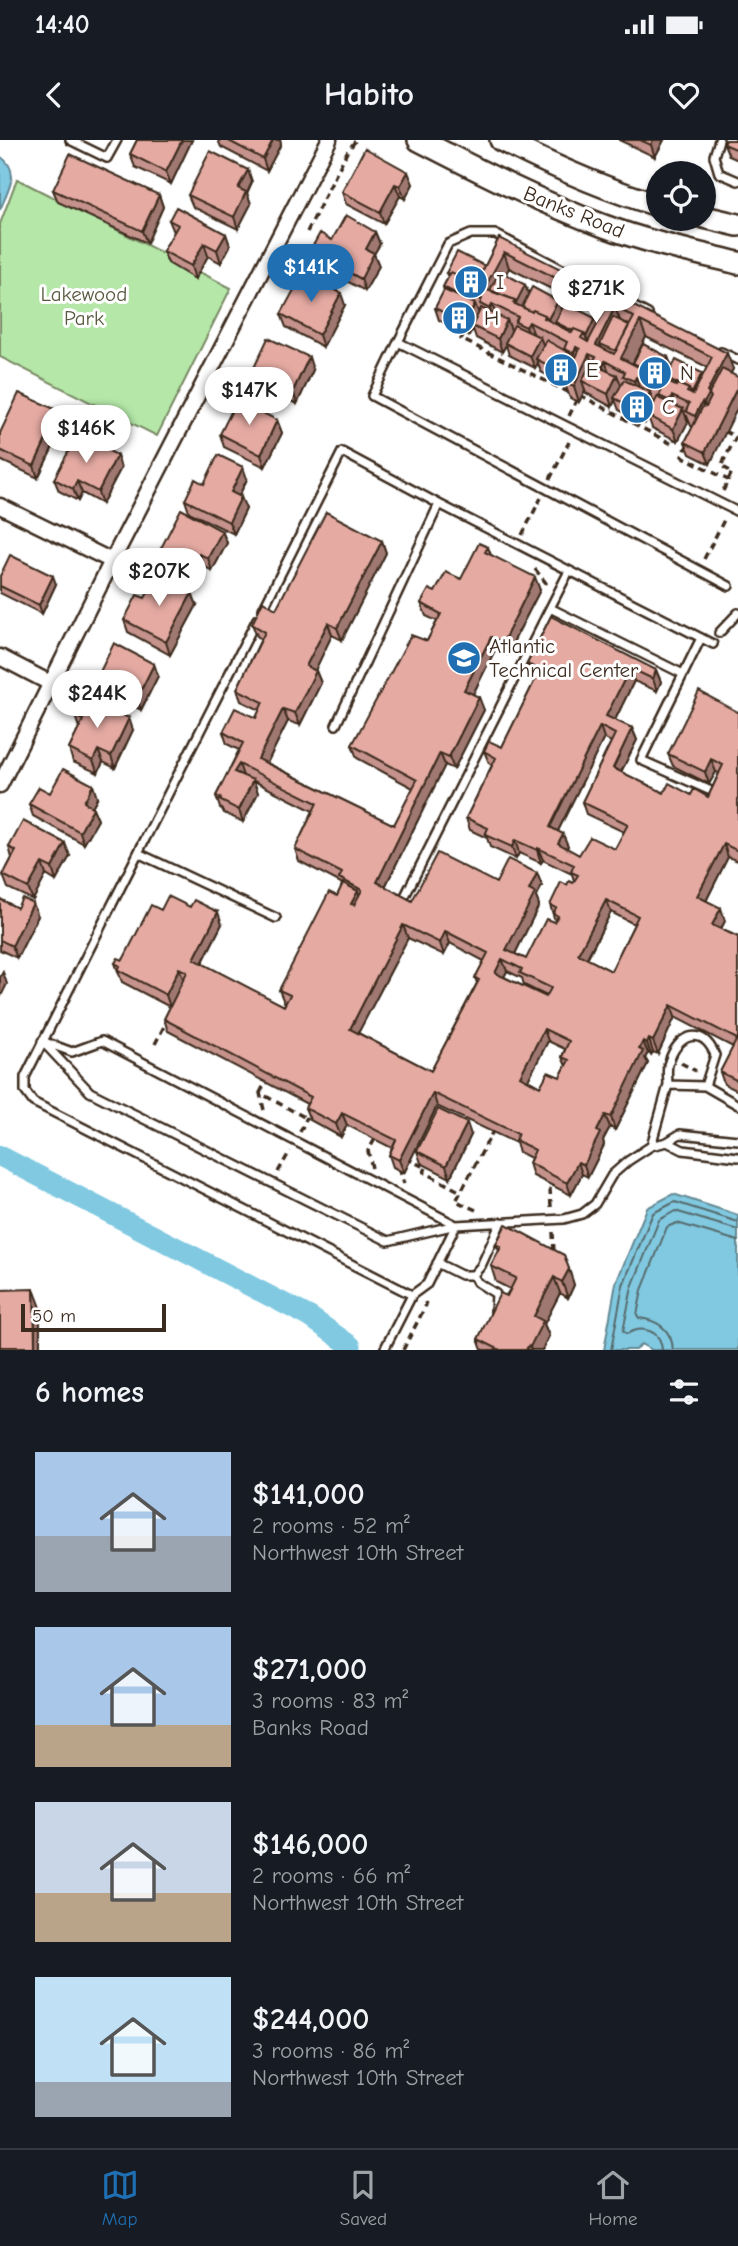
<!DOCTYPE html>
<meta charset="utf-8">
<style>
body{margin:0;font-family:"Comic Neue",sans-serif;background:#20242c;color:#f1f3f6;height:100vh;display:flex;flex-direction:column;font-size:26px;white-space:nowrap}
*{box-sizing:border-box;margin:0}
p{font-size:23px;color:#9ea1a6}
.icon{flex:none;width:38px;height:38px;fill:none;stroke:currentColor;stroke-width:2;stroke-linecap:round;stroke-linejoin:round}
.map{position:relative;height:1210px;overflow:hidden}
.drawer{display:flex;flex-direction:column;background:#171b24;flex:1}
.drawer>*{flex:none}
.buttons{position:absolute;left:646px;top:21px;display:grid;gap:14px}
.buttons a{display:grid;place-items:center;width:70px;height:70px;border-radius:50%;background:#171b24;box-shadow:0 2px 5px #0004;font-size:35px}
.scale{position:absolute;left:21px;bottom:18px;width:145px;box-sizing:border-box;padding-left:7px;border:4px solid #3b2a1e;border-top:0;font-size:19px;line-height:24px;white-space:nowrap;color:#3b2a1e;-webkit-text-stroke:5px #fff;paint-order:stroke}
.price{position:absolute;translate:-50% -60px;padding:0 16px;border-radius:24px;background:#fff;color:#222;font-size:23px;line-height:46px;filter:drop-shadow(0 2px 4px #0008)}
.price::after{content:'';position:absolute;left:50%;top:42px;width:21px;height:16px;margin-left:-10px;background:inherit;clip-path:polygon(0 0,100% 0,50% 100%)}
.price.on{background:#1f6fb2;color:#fff}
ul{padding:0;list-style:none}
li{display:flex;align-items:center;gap:21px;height:175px;padding:0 35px}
li span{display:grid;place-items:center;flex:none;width:196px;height:140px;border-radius:0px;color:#555}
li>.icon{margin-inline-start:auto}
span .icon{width:84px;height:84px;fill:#fffc;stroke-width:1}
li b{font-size:30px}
h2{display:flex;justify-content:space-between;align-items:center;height:84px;padding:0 35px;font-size:30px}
.status{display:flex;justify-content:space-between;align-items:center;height:49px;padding:0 35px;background:#171b24;direction:ltr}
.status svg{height:19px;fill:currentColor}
header{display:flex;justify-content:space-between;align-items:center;height:91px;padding:0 35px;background:#171b24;font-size:32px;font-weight:600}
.tabs{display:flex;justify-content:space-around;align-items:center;height:98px;border-top:2px solid #363941;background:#171b24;font-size:19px;color:#9ea1a6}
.tabs a{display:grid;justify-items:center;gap:4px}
.tabs .on{color:#1f6fb2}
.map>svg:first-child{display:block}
.green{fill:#b4e7a8;stroke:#788863;stroke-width:2}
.water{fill:#80c9e1;stroke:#648993;stroke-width:2}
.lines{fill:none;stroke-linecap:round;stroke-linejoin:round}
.shore{stroke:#576a6c;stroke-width:2}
.canal{stroke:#80c9e1;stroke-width:21}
.lane-casing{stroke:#3b2a1e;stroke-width:12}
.street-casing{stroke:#3b2a1e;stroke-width:19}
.secondary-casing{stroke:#3b2a1e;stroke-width:26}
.path{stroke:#3b2a1e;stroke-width:3.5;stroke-dasharray:7 5;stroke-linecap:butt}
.lane{stroke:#fff;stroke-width:7}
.street{stroke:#fff;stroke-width:14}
.secondary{stroke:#fff;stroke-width:21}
.wall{fill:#c5938c;stroke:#3b2a1e;stroke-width:2;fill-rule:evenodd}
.shaded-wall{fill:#a07872;stroke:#3b2a1e;stroke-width:2}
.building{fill:#e5aba3;stroke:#3b2a1e;stroke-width:2;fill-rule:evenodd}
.labels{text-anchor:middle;stroke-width:6;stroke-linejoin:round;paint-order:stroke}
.street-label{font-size:21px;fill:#3b2a1e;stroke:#fff}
.poi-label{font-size:21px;fill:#3b2a1e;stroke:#fff;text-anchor:start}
.park-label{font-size:21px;fill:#595940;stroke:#fff}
</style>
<div class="status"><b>14:40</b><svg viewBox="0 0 49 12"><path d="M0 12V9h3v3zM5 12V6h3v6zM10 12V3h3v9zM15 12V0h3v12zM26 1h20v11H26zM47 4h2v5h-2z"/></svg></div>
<header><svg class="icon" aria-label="back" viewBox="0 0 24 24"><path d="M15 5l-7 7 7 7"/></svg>Habito<svg class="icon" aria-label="heart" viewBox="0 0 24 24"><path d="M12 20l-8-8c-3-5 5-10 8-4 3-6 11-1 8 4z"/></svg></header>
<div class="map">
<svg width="738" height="1210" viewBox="0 0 738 1210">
<rect width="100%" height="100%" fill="#fff"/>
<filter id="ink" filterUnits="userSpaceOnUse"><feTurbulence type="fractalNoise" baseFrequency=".0143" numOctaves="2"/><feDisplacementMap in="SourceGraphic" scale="14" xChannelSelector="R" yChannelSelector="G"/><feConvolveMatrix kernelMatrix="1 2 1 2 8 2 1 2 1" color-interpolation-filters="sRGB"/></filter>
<g filter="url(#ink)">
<path class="green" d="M17,39L231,148L157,296L0,217V84Z"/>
<path class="water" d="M0,16C22,32 8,49 0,70Z
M673,1054L738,1075V1210H652L641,1204L636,1210H604L616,1143L647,1068Z"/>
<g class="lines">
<path class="shore" d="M611,1210L623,1145L653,1073L675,1062L738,1082
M662,1210C661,1190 642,1185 627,1194L623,1191L632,1147L659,1080L675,1071L738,1090
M673,1210C672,1190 658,1180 639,1178L637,1175L642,1150L667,1087L677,1083L738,1101"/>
<path class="canal" d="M0,1016L310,1177L351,1206"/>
<g class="lane-casing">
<path id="lane" d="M70,0L107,18L117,0
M719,0L714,16L719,33L738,41
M398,202L448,104L471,94H495L648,174
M721,212L738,220
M729,446L372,256L398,202L738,372
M550,468L569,431
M263,469L342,312L439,364
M719,493L738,473
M701,498L641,620L711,651
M336,585L439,364L713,504
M138,713L257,479
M404,758L550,468L683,534
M276,778L138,713L25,937V951L33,962L412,1155
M42,901L72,912L102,901L456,1085L388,1101L90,952Z
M668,945C668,938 666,928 669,922C677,895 702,884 715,915L705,946
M667,1002L683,1010L738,1017
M651,1006L668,945L705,946L738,965
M437,1123L461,1135H473L481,1126L501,1082
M473,1135L477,1142L496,1154L495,1172
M384,1210L412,1155L427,1144L456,1085L564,1079L582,1074L595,1064L612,1035L628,1021L651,1006L667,1002L680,994L738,1000"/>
</g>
<g class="street-casing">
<path id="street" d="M0,366L112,421
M0,517L50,543
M0,645L112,421L329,0"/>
</g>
<g class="secondary-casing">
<path id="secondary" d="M419,0C479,31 540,62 604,86C647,102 693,112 738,123
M501,0C552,26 603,49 658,65
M704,77L738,85"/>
</g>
<path class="path" d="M307,92L347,12L356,0
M464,193L461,199L570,253
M580,255L672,304L674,299
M569,276L578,258
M688,304L682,316L728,340
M550,339L569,302
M723,351L732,332L721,326L736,297L726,292
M522,395L541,358
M704,419L724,380
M535,429L546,443L545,445
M155,904L167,881
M681,923L696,931
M260,953L265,943
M264,970L260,953L306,978
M300,992L307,977
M406,1018L426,1028
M372,1028L368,1011L375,999
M399,1028L404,1044
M426,1028L424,1032L461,1052
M278,1032L290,1011
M551,1067L550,1049L552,1045
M476,1070L456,1061L493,991
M553,1092L554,1113
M403,1210L426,1165L425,1162"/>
<use href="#lane" class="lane"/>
<use href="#street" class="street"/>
<use href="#secondary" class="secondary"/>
</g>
<path class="wall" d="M137,0H192L171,44L135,27L130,14Z
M218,0H280L281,4L267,31L221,7Z
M619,0H664L655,17Z
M738,0V20L729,16L724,4Z
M365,8L413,44L405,59L400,56L384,84L346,64L342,52Z
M248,30L252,42L247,53L251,64L238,89L193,67L188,55Z
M53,50L159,55L163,67L147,103L58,62Z
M169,80L226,94L230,106L221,123L208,116L195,139L168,123L163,111L174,92Z
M375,92L380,104L374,114L379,126L365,151L315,124L310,111L332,100Z
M499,98L733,229L731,233L710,324L690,314L685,302L693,287L691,286L687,276L685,275L688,282L678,301L652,288L648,276L645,283L619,270L615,260L612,267L586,253L585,250L579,262L570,258L565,244L541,232L538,223L535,228L509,215L506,205L502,212L476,198L473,189L469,196L439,180L435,168L444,151L443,147L448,137L446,133L485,126ZM509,128L602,174L597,184L561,170L558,161L529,154L525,145L506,134ZM646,197L707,227L703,236L702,233L672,228L668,217L632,224Z
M345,165L323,207L286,187L281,174Z
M313,230L297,264L256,244L252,232Z
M277,280L282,293L265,327L224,307L220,294Z
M64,284L38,338L0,320V293Z
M121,328L102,364L82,353L78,361L59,351L54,339Z
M247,339L239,356L246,369L234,394L189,372L185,360L204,344Z
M222,391L227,403L212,431L204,426L194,444L163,427L158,414Z
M382,401L386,413L342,500L332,495L315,530L316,531L321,543L300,585L288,581L267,623L394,685L413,648L357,618L352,605L427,501L437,481L426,476L421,463L435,452L461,439L488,407L491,415L540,450L507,514L495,510L473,554L484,570L454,629L445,625L385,747L412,761L537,733L542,746L536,757L539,765L515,814L526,819L555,781L550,765L567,745L573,743L574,741L572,734L543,720L541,723L519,713L516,719L490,707L487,698L470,690L466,678L492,625L489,623L484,611L502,607L536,538L532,536L527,524L656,530L661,542L657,551L634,541L615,580L632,588L637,600L621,632L664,653L708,657L719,633L716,632L709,644L673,626L668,614L738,572V721L728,717L706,761L725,781L721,789L738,797V951L724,944L720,932L733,907L675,877L658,914L653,912L651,915L648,913L645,918L648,923L615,990L610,987L603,1000L604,1005L588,1037L582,1034L571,1055L533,1036L529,1023L531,1018L519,1012L516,1003L437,966L404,1033L393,1027L389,1015L392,1008L347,985L341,997L310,980L305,968L307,964L168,891L164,879L170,867L122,842L115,823L123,820L161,770L222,784L202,824L284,866L285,863L284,862L279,850L337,756L342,746L341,743L299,721L295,709L313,671L254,641L258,653L243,682L224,673L222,669L220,668L216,656L239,610L227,604L223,592L256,578L260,570L241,561L237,549L261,499L257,496L252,484ZM604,598L611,602L582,662L586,674L624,692L615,709L579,715L566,708L568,706L558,691ZM611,772L634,784L611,831L587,819ZM408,798L444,815L450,803L484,821L475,838L477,843L431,931L358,893ZM507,831L522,838L524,845L547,856L546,857L504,837ZM548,901L565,909L562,917L566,926L560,937L540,947L528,940Z
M0,436L56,444L42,474L0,453Z
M145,458L197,465L170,515L128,492L124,480Z
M154,524L158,536L141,570L101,550L97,538Z
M75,576L133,590L115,628L103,622L98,633L73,622L69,609L79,588Z
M50,653L97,658L92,667L98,680L84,704L33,676L29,664Z
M9,707L70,716L56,741L46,735L33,760L8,748L3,735L12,718Z
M0,759L17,768L38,776L17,818L0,810Z
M471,995L450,1038L421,1023L417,1011Z
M496,1104L564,1115L574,1145L568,1158L560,1153L544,1184L549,1196L542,1210H482L478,1199L510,1149L496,1142L491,1126L499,1111Z
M0,1150L40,1165V1210H0Z"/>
<path class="shaded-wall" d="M182,0H192L171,44L166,32Z
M273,0H280L281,4L267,31L263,19Z
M653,0H664L655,17L651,5Z
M248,30L252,42L247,53L251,64L238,89L234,77L238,48Z
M408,32L413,44L405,59L400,46Z
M395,44L400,56L384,84L380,72Z
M159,55L163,67L147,103L142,91Z
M375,92L380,104L374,114L379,126L365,151L361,139L366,109Z
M226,94L230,106L221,123L217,110Z
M204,103L208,116L195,139L191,126Z
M504,112L509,128L496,153L485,152L481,160L477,147Z
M525,145L530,157L520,175L513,163Z
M458,147L464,163L461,169L455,153Z
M341,153L345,165L323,207L319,195Z
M558,161L562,173L555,182L556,186L553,192L548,179Z
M475,164L480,176L472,186L473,189L469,196L465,184Z
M492,164L498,180L496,185L490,169Z
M615,167L621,183L600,204L605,215L596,205Z
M595,178L600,191L590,209L586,197Z
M507,180L512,192L505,203L506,205L502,212L498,199Z
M640,181L646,197L627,234L618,212Z
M529,182L535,198L532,203L526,187Z
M540,197L545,209L536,219L538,223L535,228L530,216Z
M576,207L582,223L575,218L574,213Z
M727,213L733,229L714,266L710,279L704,263L707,252Z
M589,214L595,230L582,241L585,250L579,262L574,246Z
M309,217L313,230L297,264L293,251Z
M668,217L673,230L664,247L657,237Z
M605,221L611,237L609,242L603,226Z
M617,235L622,247L614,258L615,260L612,267L608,254Z
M636,237L641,253L640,257L634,241Z
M738,246V267L710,324L705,312Z
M650,252L654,264L645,283L640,271Z
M672,256L678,272L675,276L670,261Z
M702,262L708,278L701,291L695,276Z
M683,269L688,282L678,301L673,289Z
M59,271L64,284L38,338L34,326Z
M277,280L282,293L265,327L261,315Z
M117,315L121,328L102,364L98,352Z
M243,327L247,339L235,364L231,352Z
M77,341L82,353L78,361L73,349Z
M241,357L246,369L234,394L229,382Z
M222,391L227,403L212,431L208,418Z
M382,401L386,413L342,500L337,488Z
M199,414L204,426L194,444L189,431Z
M53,436L56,444L42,474L39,465Z
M535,437L540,450L507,514L503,502Z
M192,453L197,465L170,515L166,502Z
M328,483L332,495L311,539L306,526Z
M491,497L495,510L469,562L464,550Z
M154,524L158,536L141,570L137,558Z
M630,528L634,541L611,588L606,576Z
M656,530L661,542L657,551L653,539Z
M316,531L321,543L300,585L295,573Z
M479,557L484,570L454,629L449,617Z
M283,569L288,581L263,631L258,619Z
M129,578L133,590L115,628L111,616Z
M600,586L604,598L554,699L550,687Z
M632,588L637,600L617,640L613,628Z
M98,610L103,622L98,633L93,621Z
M440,613L445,625L381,755L377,742Z
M711,619L716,632L709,644L705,632Z
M239,624L243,636L234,632Z
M253,640L258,653L243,682L239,670Z
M93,645L97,658L88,674L84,662Z
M93,668L98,680L84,704L80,692Z
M563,694L568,706L562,716L558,703Z
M515,700L519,713L516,719L512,707Z
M65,703L70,716L56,741L52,728Z
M724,704L728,717L702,769L697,756Z
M538,708L543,720L541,723L537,710Z
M42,723L46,735L33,760L28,748Z
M537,733L542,746L536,757L539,765L511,822L506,810L529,750Z
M358,751L362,763L355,776L351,764Z
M606,760L611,772L582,827L578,814Z
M33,763L38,776L17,818L12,806Z
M721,768L725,781L716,798L712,785Z
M218,772L222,784L198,831L194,819Z
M403,785L408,798L354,901L350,889Z
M445,791L450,803L444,815L440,803Z
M502,819L507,831L500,845L495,833Z
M179,828L184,841L170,867L166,855Z
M3,832L7,844L0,858V837Z
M671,865L675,877L658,914L653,901Z
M544,889L548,901L524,948L520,936Z
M649,899L653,912L651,915L647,903Z
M643,901L648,913L645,918L648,923L615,990L611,977L639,909Z
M433,953L437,966L404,1033L399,1020Z
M342,973L347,985L341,997L336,984Z
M605,975L610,987L603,1000L604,1005L588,1037L584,1025L597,991Z
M467,983L471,995L450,1038L446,1026Z
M578,1022L582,1034L571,1055L567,1043Z
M569,1129L574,1145L568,1158L562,1142Z
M554,1137L560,1153L544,1184L549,1196L542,1210H531L530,1207L534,1176Z
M34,1149L40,1165V1210H36L35,1207Z"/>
<path class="building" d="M137,0H182L166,32L130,14Z
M227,0H273L263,19Z
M640,0H653L651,5Z
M726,0H738V10L724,4Z
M365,8L408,32L400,46L395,44L380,72L342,52Z
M210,11L248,30L238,48L246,52L234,77L188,55Z
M70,14L159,55L142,91L53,50Z
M176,67L226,94L217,110L204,103L191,126L163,111L178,85L169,80Z
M346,75L375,92L366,109L374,113L361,139L310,111L320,93L332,100Z
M499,98L727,213L707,252L709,254L704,263L702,262L695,276L686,271L689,264L672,256L670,261L659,256L662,250L636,237L634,241L623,236L625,232L605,221L603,226L593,221L596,217L589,214L574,246L564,242L580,209L576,207L574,213L564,209L567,202L529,182L526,187L515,182L518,177L492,164L490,169L480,164L482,159L458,147L455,153L443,147L451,132L476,144ZM504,112L608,164L588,202L581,198L584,193L574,189L572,193L544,178L545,175L533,170L532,172L513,163L515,160L484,149ZM615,167L634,177L614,214L596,205ZM640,181L712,217L693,255L687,252L689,249L677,243L676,246L657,237L659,233L648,228L646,231L621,218Z
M457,112L485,126L476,144L451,132L450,134L446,133Z
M500,131L525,145L516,163L515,160L490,150Z
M303,133L341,153L319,195L281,174Z
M532,147L558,161L548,179L546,178L545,175L533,170L532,172L522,167Z
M444,150L475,164L465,184L435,168Z
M565,163L595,178L586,197L584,193L574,189L573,191L555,182Z
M481,168L507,180L498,199L472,186Z
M613,177L629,185L616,211L600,204Z
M514,185L540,197L530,216L505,203Z
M268,198L309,217L293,251L252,232Z
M546,200L576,217L567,235L536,219Z
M643,204L668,217L659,235V233L648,228L647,230L633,223Z
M676,220L702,233L692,253L690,251L689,249L666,239Z
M592,221L594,225L617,235L608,254L582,241Z
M722,229L738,237V246L705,312L685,302L703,266L706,267L711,257L709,254Z
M624,240L650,252L640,271L614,258Z
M19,253L59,271L34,326L0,310V293Z
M658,256L660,259L683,269L673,289L648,275Z
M237,260L277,280L261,315L220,294Z
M77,295L117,315L98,352L77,341L73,349L54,339Z
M218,315L243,327L231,352L241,357L229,382L185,360L195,339L204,344Z
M181,369L222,391L208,418L199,414L189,431L158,414Z
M326,372L382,401L337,488L328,483L306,526L316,531L295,573L283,569L258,619L394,685L417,640L352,605L411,495L427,501L441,474L421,463L429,449L435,452L446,432L461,439L479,403L488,407L485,412L535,437L503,502L491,497L464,550L479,557L449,617L440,613L377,742L412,761L437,713L496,743L508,719L537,733L529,750L535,753L506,810L526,819L546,779L554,782L558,776L553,773L556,768L550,765L561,742L567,745L569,741L573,743L578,735L571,732L574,725L538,708L537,710L515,700L512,707L485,695L488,688L466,678L496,618L484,611L489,601L502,607L540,530L527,524L551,476L656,530L653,539L630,528L606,576L632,588L613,628L664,653L669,643L691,655L694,649L708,657L723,625L711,619L705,632L668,614L699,551L738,572V711L724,704L697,756L721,768L712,785L738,797V941L720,932L737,899L671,865L653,901L649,899L647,903L643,901L639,909L643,911L611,977L605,975L597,991L600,993L584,1025L578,1022L567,1043L529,1023L535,1010L515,1000L518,994L433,953L399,1020L389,1015L396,1000L342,973L336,984L305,968L311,957L164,879L187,832L179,828L166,855L118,830L120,826L115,823L118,818L123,820L151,765L161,770L168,756L190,767L194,760L218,772L194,819L284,866L290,855L279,850L329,752L337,756L343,743L358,751L351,764L354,765L362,750L339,738L342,733L295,709L317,663L239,624L234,632L253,640L239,670L219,660L221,658L216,656L243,603L223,592L235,568L256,578L263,562L237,549L265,492L252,484L263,461L276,469ZM600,586L615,594L582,662L628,684L615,709L590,697L579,715L558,703L563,694L550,687ZM606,760L638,776L611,831L578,814ZM403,785L440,803L445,791L488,813L475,838L479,840L431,931L350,889ZM502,819L522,829L520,833L551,848L546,857L495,833ZM544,889L569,901L562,917L569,920L560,937L548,932L540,947L520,936Z
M10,415L53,436L39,465L0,446V436Z
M158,434L192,453L166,502L124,480L137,455L145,458Z
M114,503L154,524L137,558L97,538Z
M84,557L129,578L111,616L98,610L93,621L69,609L83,580L75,576Z
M63,629L93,645L84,662L93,668L80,692L29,664L39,647L50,653Z
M23,681L65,703L52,728L42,723L28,748L3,735L16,711L9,707Z
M22,758L33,763L12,806L0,800V759L17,768Z
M438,969L467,983L446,1026L417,1011Z
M506,1084L564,1115L569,1129L562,1142L554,1137L534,1176L543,1181L530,1207L528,1206L526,1210H500L478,1199L500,1153L507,1156L516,1138L491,1126L501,1107L496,1104Z
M34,1149L35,1207H0V1150Z"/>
</g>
<defs>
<g id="building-disc" transform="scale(1.75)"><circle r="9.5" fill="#1f6fb2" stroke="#fff"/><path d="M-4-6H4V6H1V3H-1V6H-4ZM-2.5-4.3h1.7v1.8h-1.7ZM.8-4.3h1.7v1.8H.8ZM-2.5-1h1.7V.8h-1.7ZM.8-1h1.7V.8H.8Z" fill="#fff"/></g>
<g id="school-disc" transform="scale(1.75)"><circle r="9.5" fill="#1f6fb2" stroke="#fff"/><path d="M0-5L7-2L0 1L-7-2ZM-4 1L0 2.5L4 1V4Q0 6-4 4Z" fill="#fff"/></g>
</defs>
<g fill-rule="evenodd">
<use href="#building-disc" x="471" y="142"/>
<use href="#building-disc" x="459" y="178"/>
<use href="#building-disc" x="561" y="230"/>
<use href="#building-disc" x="655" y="233"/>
<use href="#building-disc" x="637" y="267"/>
<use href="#school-disc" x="464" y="518"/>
</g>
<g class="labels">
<g class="street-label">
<text transform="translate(574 72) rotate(22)" y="7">Banks Road</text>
</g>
<g class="poi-label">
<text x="496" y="149">I</text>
<text x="484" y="185">H</text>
<text x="586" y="237">E</text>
<text x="680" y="240">N</text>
<text x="662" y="274">C</text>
<text x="489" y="513">Atlantic<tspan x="489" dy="24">Technical Center</tspan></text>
</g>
<g class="park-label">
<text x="84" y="161">Lakewood<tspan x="84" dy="24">Park</tspan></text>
</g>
</g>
</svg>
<div class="buttons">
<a><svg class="icon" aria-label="locate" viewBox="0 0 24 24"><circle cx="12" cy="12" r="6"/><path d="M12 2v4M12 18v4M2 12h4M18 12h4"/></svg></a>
</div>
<div class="scale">50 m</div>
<b class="price on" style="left:311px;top:164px">$141K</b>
<b class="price" style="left:596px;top:185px">$271K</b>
<b class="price" style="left:249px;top:287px">$147K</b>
<b class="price" style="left:86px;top:325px">$146K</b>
<b class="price" style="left:159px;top:468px">$207K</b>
<b class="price" style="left:97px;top:590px">$244K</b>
</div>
<section class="drawer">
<h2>6 homes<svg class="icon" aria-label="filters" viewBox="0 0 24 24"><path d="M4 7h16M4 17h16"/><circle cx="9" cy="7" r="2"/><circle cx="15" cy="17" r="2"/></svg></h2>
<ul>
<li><span style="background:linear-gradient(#a9c7e8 60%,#9aa5b1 0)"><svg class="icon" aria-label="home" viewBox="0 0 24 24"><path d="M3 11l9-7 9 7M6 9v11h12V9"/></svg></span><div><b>$141,000</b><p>2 rooms · 52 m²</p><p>Northwest 10th Street</p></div></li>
<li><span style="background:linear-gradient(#a9c7e8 70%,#b9a48a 0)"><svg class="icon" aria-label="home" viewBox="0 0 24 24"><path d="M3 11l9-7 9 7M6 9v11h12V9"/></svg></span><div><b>$271,000</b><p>3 rooms · 83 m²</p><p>Banks Road</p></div></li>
<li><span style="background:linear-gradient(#c9d6e8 65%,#b9a48a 0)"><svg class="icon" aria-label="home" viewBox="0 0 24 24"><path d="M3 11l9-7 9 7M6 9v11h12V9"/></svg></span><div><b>$146,000</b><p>2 rooms · 66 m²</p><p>Northwest 10th Street</p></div></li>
<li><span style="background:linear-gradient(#bfe0f5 75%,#9aa5b1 0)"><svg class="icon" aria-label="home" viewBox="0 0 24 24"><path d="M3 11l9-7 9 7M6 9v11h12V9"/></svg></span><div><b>$244,000</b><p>3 rooms · 86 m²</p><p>Northwest 10th Street</p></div></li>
</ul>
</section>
<nav class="tabs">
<a class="on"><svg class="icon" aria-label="map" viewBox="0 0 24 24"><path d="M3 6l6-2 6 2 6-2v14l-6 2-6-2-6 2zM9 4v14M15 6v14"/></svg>Map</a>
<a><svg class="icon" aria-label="saved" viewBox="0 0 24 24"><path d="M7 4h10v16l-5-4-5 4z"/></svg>Saved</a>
<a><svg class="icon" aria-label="home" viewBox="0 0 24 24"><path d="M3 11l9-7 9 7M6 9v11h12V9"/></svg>Home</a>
</nav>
